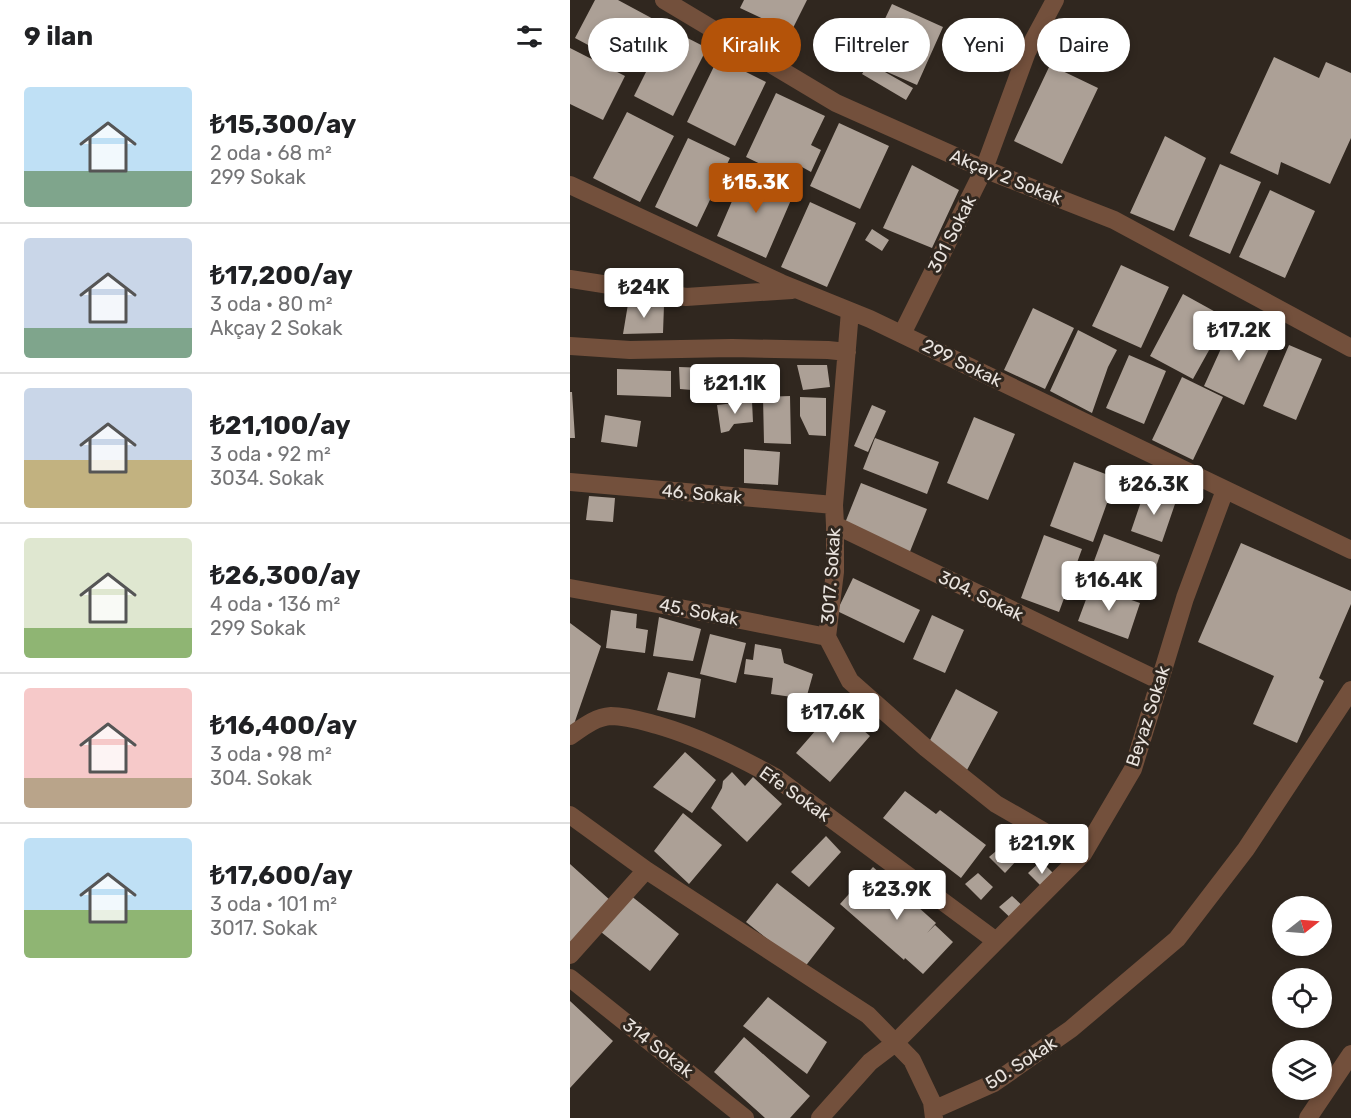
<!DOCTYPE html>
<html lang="tr">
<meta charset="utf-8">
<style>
body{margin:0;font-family:Rubik,sans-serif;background:#f6f6f6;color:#202124;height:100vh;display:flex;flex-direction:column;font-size:22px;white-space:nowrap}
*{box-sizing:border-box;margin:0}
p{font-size:20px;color:#757577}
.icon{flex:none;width:33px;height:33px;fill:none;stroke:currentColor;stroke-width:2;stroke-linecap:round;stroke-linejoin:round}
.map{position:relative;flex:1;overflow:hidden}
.panel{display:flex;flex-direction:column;background:#fff;width:570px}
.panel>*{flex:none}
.banner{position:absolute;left:18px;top:18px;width:570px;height:54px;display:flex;gap:12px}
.needle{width:39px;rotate:73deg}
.tools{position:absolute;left:702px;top:896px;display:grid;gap:12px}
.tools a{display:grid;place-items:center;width:60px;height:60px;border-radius:50%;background:#fff;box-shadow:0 3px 9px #0003;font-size:30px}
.price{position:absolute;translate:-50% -51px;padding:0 14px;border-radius:6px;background:#fff;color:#222;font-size:20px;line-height:39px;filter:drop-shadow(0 2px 3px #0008)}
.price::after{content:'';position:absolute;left:50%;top:36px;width:18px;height:14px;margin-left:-9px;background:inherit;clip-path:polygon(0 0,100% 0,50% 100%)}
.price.selected{background:#b45309;color:#fff}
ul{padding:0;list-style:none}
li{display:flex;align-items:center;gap:18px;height:150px;padding:0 24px}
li+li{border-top:2px solid #e0e0e0}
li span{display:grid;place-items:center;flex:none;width:168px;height:120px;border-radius:6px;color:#555}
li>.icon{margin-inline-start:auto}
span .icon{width:72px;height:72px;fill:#fffc;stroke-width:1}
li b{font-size:26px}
h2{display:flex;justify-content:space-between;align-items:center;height:72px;padding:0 24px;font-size:26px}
.pill{padding:0 21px;border-radius:27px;background:#fff;box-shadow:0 3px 9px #0003;font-size:21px;line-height:54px}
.pill.selected{background:#b45309;color:#fff}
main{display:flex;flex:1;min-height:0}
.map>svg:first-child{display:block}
.building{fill:#aca096}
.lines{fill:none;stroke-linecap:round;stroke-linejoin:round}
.minor{stroke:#73503c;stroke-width:18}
.labels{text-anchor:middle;stroke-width:6;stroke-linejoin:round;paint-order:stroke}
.street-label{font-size:18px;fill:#e9e3de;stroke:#30271f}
</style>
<main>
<section class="panel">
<h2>9 ilan<svg class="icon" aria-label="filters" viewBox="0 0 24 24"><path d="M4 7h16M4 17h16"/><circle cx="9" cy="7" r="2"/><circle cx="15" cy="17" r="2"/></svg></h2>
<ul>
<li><span style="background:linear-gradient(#bfe0f5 70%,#7fa58c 0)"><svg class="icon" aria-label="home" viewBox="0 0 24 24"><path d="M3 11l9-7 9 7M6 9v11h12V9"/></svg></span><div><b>₺15,300/ay</b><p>2 oda · 68 m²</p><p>299 Sokak</p></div></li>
<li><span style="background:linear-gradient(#c9d6e8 75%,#7fa58c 0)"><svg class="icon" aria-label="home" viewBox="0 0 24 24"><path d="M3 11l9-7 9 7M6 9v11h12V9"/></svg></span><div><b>₺17,200/ay</b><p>3 oda · 80 m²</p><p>Akçay 2 Sokak</p></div></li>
<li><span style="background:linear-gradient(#c9d6e8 60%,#c2b280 0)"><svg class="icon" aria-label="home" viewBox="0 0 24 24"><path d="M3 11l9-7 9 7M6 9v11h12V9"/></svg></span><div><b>₺21,100/ay</b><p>3 oda · 92 m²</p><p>3034. Sokak</p></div></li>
<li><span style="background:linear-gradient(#dfe7d0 75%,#8fb573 0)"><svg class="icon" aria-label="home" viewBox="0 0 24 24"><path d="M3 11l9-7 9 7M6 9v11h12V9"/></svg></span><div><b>₺26,300/ay</b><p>4 oda · 136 m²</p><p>299 Sokak</p></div></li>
<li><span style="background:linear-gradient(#f6c9c9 75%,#b9a48a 0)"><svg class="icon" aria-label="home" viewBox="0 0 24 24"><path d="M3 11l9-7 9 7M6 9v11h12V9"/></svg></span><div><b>₺16,400/ay</b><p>3 oda · 98 m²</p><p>304. Sokak</p></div></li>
<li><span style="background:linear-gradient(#bfe0f5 60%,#8fb573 0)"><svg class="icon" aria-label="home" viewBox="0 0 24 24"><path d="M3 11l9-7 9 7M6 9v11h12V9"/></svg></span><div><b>₺17,600/ay</b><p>3 oda · 101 m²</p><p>3017. Sokak</p></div></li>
</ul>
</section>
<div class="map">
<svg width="781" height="1118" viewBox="0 0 781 1118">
<rect width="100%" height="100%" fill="#30271f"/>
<path class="building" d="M25,0H48L87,21L63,69L5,38Z
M174,0H237L221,32L170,8Z
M322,4L373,27L347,85L308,68L343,88L336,100L292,74L299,63L295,61Z
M98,28L137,48L103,116L64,96Z
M0,48L55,76L33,120L0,104Z
M704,57L749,78L756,62L781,73V138L760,184L711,162L708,175L660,153Z
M148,58L196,82L165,146L117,122Z
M480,65L528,88L492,164L444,141Z
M206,93L255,116L241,145L251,150L241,172L232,167L226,181L176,157Z
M57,112L104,136L70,202L23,178Z
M269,123L319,146L290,209L240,186Z
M595,136L636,158L604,231L560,213Z
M118,138L160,158L127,227L85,207Z
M650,164L691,182L660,254L619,236Z
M342,165L389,190L362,248L313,228Z
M175,171L224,193L196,258L147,236Z
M700,190L745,211L715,278L669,257Z
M240,202L286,223L257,287L211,267Z
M302,229L319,240L312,251L295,240Z
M551,265L599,287L571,348L522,326Z
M613,294L651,315L637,340L643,343L623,379L580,356Z
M58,304L94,305L93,333L53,334Z
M463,308L504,328L475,389L434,370Z
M664,320L704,338L674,405L634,386Z
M508,330L547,350L538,367L522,413L480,391Z
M719,345L752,359L726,420L693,406Z
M559,355L596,371L574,424L536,408Z
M227,365H257L260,387L233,390Z
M109,367L166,369L165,399L134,401L122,390L110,389Z
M47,369L101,371V397L47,395Z
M612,377L653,397L623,460L582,440Z
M0,392H2L5,438H0Z
M220,396L221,444L194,443L193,397Z
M230,397L256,398V436L239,435L230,416Z
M182,401L183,422L164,424L159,431L151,433L147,405Z
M302,405L316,411L298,452L284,446Z
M35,415L71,421L67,447L31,442Z
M404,417L445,434L418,500L377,483Z
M305,438L369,462L357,494L293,469Z
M174,449L210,452L208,485L174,483Z
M504,462L546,478L523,542L480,526Z
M291,483L357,509L339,554L273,528Z
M575,490L606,501L592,542L561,531Z
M19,496L45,498L43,522L16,520Z
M534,534L590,555L577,593L520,572Z
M474,535L512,549L489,612L451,598Z
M671,543L781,591V604L749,678L754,681L727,743L683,724L704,676L628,642Z
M283,578L350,610L334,643L267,611Z
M521,586L570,603L558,639L508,621Z
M41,610L67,614L66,628L78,630L75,653L36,648Z
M362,615L394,630L375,673L343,659Z
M89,617L131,629L123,661L83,656Z
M0,623L31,646L2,730L0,733Z
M140,634L176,643L166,683L130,674Z
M185,644L211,649L214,663L243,674L236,699L201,694L203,678L174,674L176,659L183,660Z
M98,672L131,679L125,718L87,710Z
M386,689L428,712L397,770L356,748Z
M266,707L300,736L260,782L226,753Z
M115,752L146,780L122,813L83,787Z
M162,772L175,786L183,777L212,804L177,842L141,808L152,788L153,781Z
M335,791L366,814L370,810L416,845L391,878L313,818Z
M113,813L152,845L119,884L84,851Z
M256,836L271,852L239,887L221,872Z
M432,846L447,860L435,873L419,857Z
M471,861L486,876L474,889L458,873Z
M0,864L41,901L0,949Z
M303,867L366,923L357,933L365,925L383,942L353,974L335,958L334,960L270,904Z
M408,873L423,887L411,900L395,884Z
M207,883L265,928L234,968L176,922Z
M60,895L109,934L80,971L31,932Z
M442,896L457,910L446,923L429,907Z
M198,997L257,1042L237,1074L173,1026Z
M0,1001L43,1041L0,1088Z
M174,1037L240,1096L220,1118H195L144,1072Z"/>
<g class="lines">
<path class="minor" d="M94,0L266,103L414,169L544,220L781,348
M0,185L211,283L300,319L781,550
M0,279L116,297L222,290
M280,311L264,505L265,525V572L257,637L280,681L356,748L426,804L513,854
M332,334L414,169L457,52L485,0
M0,346L60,350L162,348L258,350L277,352
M0,482L264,505
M265,525L590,681
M0,588L126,611L257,637
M0,736C13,727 25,717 41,716C57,716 72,721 87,725C129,737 167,756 205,777L426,941
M0,815L76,870L298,1015L342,1060L362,1102L364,1118
M0,955L76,870
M0,978L175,1118
M363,1110L424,1083L501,1029L607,939L676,849L781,690
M250,1118L300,1062L325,1043L513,854L563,769L615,598L655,490
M738,1118L781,1054"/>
</g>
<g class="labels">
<g class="street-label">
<text transform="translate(436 177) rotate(22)" y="6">Akçay 2 Sokak</text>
<text transform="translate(382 234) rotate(-63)" y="6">301 Sokak</text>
<text transform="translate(392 363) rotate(26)" y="6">299 Sokak</text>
<text transform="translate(132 494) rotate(5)" y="6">46. Sokak</text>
<text transform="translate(261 576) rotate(-86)" y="6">3017. Sokak</text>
<text transform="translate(411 596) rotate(26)" y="6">304. Sokak</text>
<text transform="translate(129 612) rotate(11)" y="6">45. Sokak</text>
<text transform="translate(578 716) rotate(-72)" y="6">Beyaz Sokak</text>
<text transform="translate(225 794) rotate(35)" y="6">Efe Sokak</text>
<text transform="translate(88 1048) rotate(38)" y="6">314 Sokak</text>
<text transform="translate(451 1063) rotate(-33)" y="6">50. Sokak</text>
</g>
</g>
</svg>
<div class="tools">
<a><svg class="needle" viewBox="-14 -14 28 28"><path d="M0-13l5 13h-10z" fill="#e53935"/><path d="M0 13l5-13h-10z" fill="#757577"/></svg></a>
<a><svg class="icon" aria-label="locate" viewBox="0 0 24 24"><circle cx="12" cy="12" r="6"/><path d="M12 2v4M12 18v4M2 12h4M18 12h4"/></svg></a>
<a><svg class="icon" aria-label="layers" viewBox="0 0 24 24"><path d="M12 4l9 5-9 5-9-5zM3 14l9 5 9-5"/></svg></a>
</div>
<b class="price selected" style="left:186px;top:214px">₺15.3K</b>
<b class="price" style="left:74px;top:319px">₺24K</b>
<b class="price" style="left:669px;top:362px">₺17.2K</b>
<b class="price" style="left:165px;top:415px">₺21.1K</b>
<b class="price" style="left:584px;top:516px">₺26.3K</b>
<b class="price" style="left:539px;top:612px">₺16.4K</b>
<b class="price" style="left:263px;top:744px">₺17.6K</b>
<b class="price" style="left:472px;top:875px">₺21.9K</b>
<b class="price" style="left:327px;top:921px">₺23.9K</b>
<div class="banner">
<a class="pill">Satılık</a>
<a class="pill selected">Kiralık</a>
<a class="pill">Filtreler</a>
<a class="pill">Yeni</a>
<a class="pill">Daire</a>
</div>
</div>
</main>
